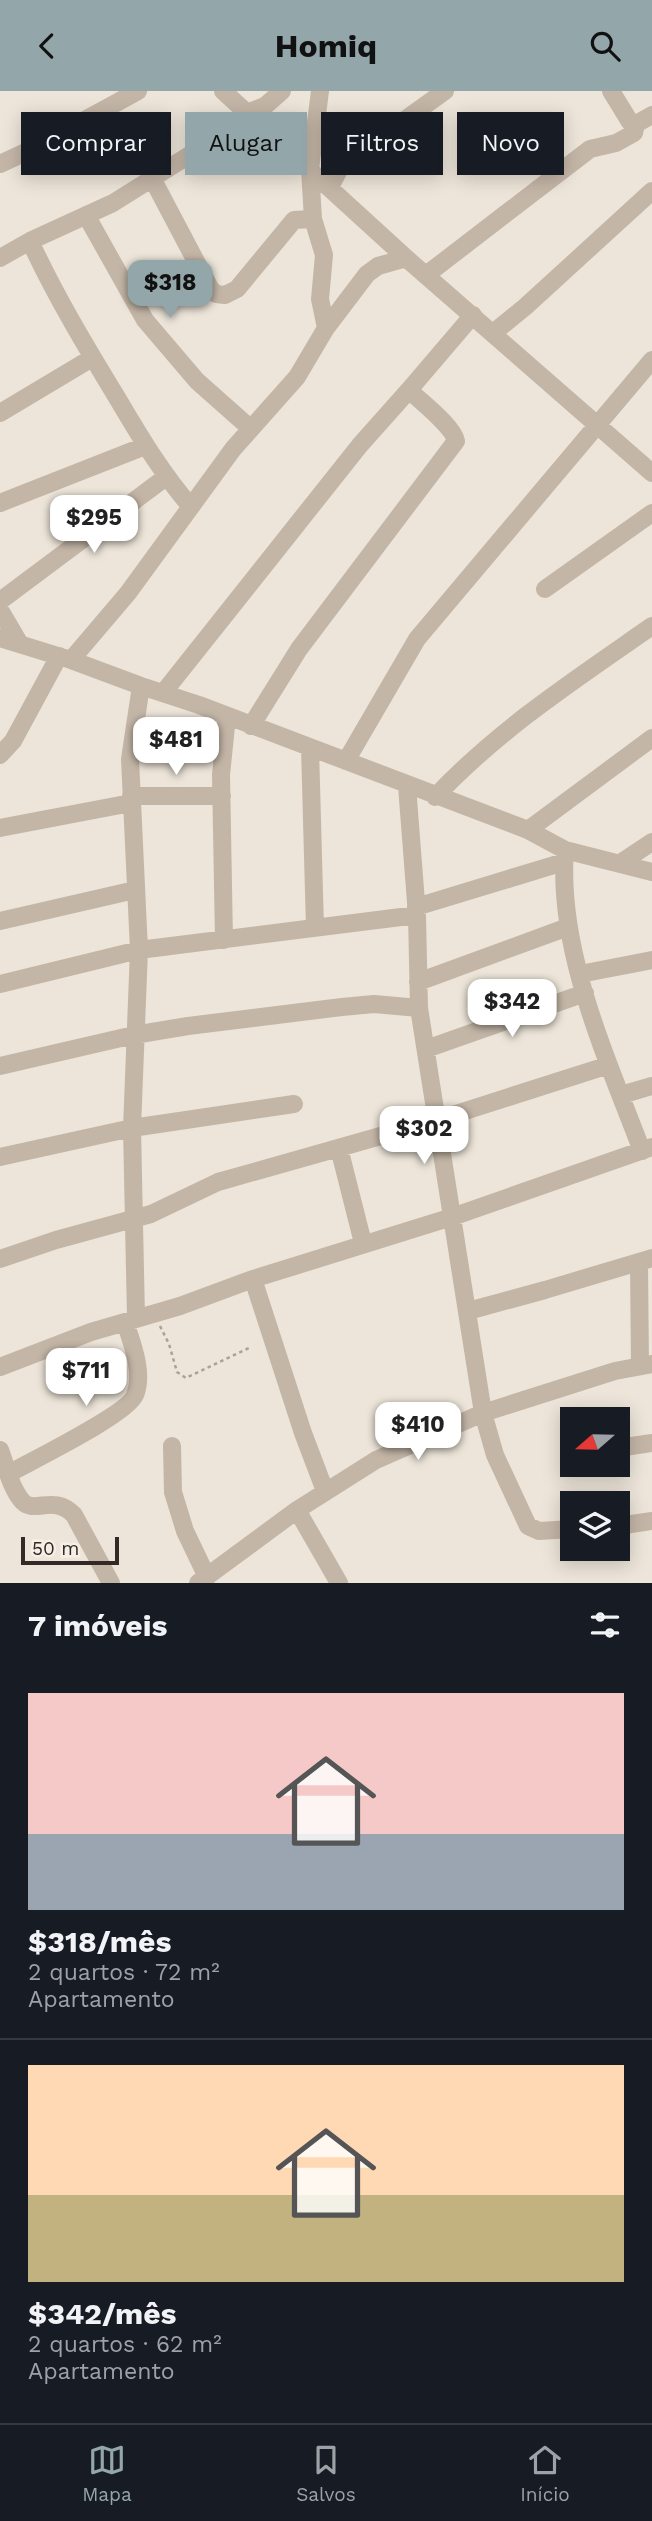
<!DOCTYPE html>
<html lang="pt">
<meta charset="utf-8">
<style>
body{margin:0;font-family:"Work Sans",sans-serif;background:#20242c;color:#f1f3f6;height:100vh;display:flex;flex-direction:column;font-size:26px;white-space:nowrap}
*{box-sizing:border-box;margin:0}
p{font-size:23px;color:#9ea1a6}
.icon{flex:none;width:38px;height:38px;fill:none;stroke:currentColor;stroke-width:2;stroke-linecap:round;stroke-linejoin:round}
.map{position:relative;height:1492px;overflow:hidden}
.side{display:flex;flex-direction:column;background:#171b24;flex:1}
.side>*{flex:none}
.hud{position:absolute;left:21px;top:21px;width:611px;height:63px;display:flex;gap:14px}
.needle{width:46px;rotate:250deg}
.controls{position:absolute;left:560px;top:1316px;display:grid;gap:14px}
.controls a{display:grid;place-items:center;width:70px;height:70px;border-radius:0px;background:#171b24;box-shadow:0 4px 18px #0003;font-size:35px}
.scale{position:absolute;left:21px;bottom:18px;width:98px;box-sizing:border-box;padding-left:7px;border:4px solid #312a26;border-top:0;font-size:19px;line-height:24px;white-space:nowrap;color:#312a26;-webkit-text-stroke:5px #f6efe5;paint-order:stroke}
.price{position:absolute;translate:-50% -60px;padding:0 16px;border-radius:14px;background:#fff;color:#222;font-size:23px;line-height:46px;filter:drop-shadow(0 2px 4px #0008)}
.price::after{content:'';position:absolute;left:50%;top:42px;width:21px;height:16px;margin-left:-10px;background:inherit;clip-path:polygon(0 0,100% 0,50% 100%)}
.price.current{background:#93a6aa;color:#111}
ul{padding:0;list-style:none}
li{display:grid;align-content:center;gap:14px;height:371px;padding:0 28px}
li+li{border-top:2px solid #363941}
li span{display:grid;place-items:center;height:217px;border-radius:0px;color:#555}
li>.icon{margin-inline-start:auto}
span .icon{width:126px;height:126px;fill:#fffc;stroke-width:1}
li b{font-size:30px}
h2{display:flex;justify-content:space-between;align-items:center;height:84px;padding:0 28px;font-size:30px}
.tag{padding:0 24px;border-radius:0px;background:#171b24;box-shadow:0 4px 18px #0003;font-size:24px;line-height:63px}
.tag.current{background:#93a6aa;color:#111}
header{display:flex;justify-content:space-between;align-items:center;height:91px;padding:0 28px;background:#93a6aa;color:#111;font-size:32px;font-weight:700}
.menu{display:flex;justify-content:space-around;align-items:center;height:98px;border-top:2px solid #363941;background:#171b24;font-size:19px;color:#9ea1a6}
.menu a{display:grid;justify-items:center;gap:4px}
.menu .current{color:#93a6aa}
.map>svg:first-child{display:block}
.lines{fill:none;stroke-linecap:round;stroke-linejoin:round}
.path{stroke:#afa091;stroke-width:2.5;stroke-dasharray:3.5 3.5;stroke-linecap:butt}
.minor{stroke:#c4b6a7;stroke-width:18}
</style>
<header><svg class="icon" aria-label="back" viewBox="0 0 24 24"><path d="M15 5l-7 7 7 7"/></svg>Homiq<svg class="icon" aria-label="search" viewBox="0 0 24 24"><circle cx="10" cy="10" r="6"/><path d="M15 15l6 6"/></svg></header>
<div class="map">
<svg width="652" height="1492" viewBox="0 0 652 1492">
<rect width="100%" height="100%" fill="#ede5d9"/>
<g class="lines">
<path class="path" d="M160,1235L169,1253L177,1281L186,1287L249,1257"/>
<path class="minor" d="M223,0L406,167L652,382
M611,0L630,31L636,33L652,24
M0,73L28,60L138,0
M152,87L210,197L216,203L225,204L237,198L294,129L313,128
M330,96L340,77L349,69L445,0
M86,124L145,229L197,290L250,337
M30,150C55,204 85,254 116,305C140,345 160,380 191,416
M0,167L30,150L113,112L207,53L247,22L265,15L282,0
M426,184L590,58L616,52L634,42L636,33
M326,237L367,183L378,175L406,167
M493,242L525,216L652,100
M0,322L92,267
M0,412L145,355
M545,498L652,422
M0,510L166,386
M0,519L20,553
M0,547L71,569L141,595L199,614L528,739L565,759L652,781
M71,569L128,502L233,358L297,286L326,237L320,208L324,164L313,128L310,78L320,0
M163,602L360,354L409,299
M251,635L299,558L456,350C453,335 421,311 409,299L473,224
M310,657L315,837
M0,664L13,650L59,565
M346,670L417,548L652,269
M407,695L417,824L419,917L483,1322L495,1364L528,1435L539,1440L572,1438
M131,705H222
M435,706C499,638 576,588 652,535
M0,737L131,712
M528,739L652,647
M565,759C557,860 607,967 642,1060
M622,771L652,751
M416,816L564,771
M0,830L135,799
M224,849L221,684L227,625
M580,883L652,869
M418,891L568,836
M0,893L139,859L417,824
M426,958L585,902
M0,975L134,944L188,935L342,916L374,913L419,917
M621,1004L652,995
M339,1057L363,1152
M0,1066L132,1037L294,1013
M0,1168L56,1149L151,1123L218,1091L437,1029L609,974
M639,1172L640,1275
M253,1188L303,1342L325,1400
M468,1220L545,1199L652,1167
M136,1227L132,1037L139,859L130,668L141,595
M0,1276L91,1241L180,1215L253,1188L452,1126L652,1056
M172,1355L173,1401L185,1440L207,1486
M618,1357L652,1352
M0,1359C6,1375 11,1398 23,1411C35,1423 54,1403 74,1424L111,1492
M8,1383C31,1370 128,1323 135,1304C144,1282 132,1252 125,1231
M297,1419L339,1492
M618,1435L652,1430
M198,1492L297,1419L376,1369L483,1322L615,1280L652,1273"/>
</g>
</svg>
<div class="controls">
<a><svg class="needle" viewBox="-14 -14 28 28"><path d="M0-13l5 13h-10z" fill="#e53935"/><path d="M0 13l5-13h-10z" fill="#9ea1a6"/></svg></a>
<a><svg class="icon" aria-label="layers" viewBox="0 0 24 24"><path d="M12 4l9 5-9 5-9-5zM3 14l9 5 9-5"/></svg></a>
</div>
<div class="scale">50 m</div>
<b class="price current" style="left:170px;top:229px">$318</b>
<b class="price" style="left:94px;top:464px">$295</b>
<b class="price" style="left:176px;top:686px">$481</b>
<b class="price" style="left:512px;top:948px">$342</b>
<b class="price" style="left:424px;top:1075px">$302</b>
<b class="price" style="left:86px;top:1317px">$711</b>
<b class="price" style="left:418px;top:1371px">$410</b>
<div class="hud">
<a class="tag">Comprar</a>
<a class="tag current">Alugar</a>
<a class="tag">Filtros</a>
<a class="tag">Novo</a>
</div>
</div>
<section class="side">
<h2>7 imóveis<svg class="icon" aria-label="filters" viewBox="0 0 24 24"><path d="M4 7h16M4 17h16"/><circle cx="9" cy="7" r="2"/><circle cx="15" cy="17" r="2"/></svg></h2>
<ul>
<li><span style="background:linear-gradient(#f6c9c9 65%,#9aa5b1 0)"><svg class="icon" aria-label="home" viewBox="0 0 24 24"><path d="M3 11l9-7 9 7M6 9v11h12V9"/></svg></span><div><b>$318/mês</b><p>2 quartos · 72 m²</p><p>Apartamento</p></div></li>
<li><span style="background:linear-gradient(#ffd9b3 60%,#c2b280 0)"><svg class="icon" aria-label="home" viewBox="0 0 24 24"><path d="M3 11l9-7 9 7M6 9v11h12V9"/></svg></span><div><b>$342/mês</b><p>2 quartos · 62 m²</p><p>Apartamento</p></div></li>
</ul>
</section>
<nav class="menu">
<a class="current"><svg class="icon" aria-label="map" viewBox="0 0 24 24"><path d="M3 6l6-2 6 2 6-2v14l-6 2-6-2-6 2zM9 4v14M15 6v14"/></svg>Mapa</a>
<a><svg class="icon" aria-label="saved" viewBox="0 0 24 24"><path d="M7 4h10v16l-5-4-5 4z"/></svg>Salvos</a>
<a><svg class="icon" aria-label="home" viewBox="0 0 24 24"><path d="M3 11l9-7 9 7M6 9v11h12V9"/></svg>Início</a>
</nav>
